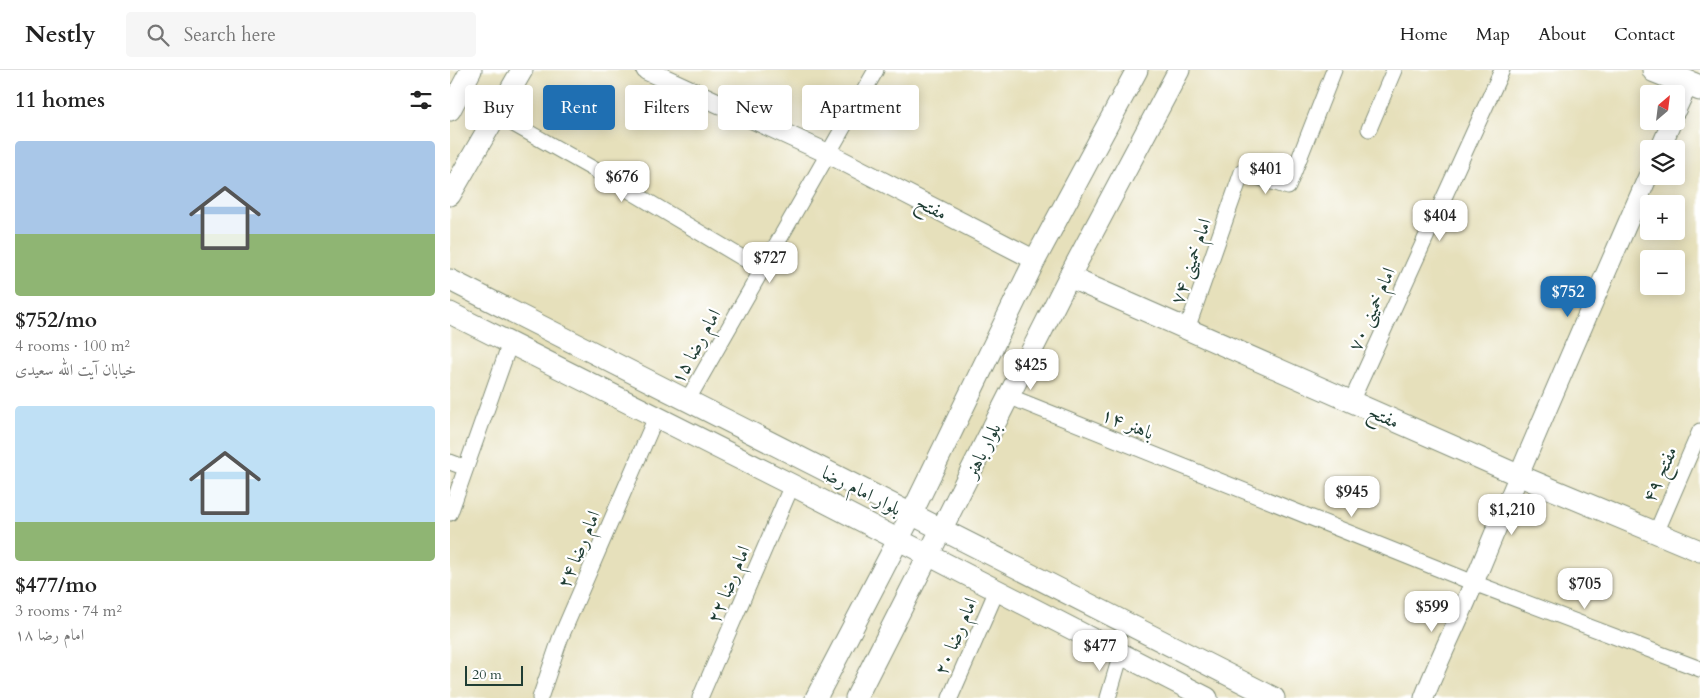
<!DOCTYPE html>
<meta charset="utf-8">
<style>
body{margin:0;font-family:Cardo,Amiri,serif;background:#f6f6f6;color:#222;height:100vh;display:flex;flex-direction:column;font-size:19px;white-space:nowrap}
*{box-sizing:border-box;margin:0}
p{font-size:16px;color:#767676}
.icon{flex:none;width:28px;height:28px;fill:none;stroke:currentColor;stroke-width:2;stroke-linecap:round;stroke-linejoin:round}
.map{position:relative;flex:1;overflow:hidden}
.side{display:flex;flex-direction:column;background:#fff;width:450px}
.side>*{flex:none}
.banner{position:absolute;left:15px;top:15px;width:475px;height:45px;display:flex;gap:10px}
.needle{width:32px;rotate:28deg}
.tools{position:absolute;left:1190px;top:15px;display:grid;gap:10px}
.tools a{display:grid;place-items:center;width:45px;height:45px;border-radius:5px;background:#fff;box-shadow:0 2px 12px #0003;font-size:25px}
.scale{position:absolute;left:15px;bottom:12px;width:58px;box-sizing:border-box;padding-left:5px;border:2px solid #1f3d34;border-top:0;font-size:14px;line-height:18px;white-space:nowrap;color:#1f3d34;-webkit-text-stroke:4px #fff;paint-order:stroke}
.price{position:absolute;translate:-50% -42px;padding:0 11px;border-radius:10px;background:#fff;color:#222;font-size:16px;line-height:32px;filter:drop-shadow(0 1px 2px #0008)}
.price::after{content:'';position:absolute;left:50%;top:30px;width:15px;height:11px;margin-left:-8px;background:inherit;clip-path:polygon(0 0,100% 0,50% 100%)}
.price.current{background:#1f6fb2;color:#fff}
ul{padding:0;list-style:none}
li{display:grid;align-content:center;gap:10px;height:265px;padding:0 15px}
li span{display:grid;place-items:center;height:155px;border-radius:5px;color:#555}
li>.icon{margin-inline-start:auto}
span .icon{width:90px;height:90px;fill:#fffc;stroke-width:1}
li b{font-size:21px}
h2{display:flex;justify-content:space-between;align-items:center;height:60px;padding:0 15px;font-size:21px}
.chip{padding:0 18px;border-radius:5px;background:#fff;box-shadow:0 2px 12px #0003;font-size:18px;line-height:45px}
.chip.current{background:#1f6fb2;color:#fff}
header{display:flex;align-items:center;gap:30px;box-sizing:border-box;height:70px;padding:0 25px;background:#fff;border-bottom:1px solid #e0e0e0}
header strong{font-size:24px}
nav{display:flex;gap:28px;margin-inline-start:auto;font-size:18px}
.search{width:350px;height:45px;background:#f6f6f6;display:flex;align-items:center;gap:12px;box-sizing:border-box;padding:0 18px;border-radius:5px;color:#767676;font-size:19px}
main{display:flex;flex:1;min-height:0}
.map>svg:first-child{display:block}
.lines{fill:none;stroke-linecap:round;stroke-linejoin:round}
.minor-casing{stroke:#828e78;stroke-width:17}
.tertiary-casing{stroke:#828e78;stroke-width:21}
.secondary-casing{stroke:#828e78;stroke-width:23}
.trunk-casing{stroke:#828e78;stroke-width:27}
.minor{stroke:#fff;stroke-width:15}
.tertiary{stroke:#fff;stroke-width:19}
.secondary{stroke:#fff;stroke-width:21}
.trunk{stroke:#fff;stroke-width:25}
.labels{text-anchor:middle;stroke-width:4.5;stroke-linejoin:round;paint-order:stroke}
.street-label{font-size:19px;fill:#1f3d34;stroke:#fff}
</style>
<header>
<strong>Nestly</strong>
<div class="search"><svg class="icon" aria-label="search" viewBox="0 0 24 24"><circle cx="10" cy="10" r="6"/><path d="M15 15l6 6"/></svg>Search here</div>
<nav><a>Home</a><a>Map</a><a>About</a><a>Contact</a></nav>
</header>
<main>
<section class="side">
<h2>11 homes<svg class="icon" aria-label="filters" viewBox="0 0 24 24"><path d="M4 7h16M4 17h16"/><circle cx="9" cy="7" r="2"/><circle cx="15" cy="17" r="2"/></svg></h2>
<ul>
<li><span style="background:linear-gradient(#a9c7e8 60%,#8fb573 0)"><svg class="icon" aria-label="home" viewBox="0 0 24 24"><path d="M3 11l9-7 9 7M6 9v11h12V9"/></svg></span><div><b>$752/mo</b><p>4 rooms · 100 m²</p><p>خیابان آیت الله سعیدی</p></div></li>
<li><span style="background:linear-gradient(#bfe0f5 75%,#8fb573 0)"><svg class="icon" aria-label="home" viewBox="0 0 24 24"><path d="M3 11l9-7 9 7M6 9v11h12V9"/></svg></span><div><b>$477/mo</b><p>3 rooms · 74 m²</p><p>امام رضا ۱۸</p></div></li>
</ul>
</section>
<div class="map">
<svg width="1250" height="628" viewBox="0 0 1250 628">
<rect width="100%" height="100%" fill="#fff"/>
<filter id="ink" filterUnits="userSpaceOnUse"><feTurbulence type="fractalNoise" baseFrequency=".02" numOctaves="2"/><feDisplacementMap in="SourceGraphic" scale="10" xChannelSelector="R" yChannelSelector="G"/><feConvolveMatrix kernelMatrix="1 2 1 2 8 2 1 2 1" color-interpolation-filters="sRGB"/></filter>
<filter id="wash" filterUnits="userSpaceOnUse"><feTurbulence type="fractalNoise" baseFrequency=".0096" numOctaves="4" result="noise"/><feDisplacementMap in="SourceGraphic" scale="20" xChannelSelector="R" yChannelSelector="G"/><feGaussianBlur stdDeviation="1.12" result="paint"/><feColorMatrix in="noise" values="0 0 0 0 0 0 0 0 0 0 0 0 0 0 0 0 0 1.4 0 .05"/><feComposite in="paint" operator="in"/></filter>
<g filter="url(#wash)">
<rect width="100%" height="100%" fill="#e6e0bb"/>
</g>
<g filter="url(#ink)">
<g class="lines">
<g class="minor-casing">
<path id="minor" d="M46,44L145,100L311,199
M919,59L944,0
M737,259L792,102L838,117L884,0
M558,326L1024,513L1250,599
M237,331L426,0
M901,332L1052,0
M0,392L16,398
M0,443L60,273
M1206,463L1250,361
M90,628L110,569L206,347
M250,628L342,415
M500,628L547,520
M658,628L671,584"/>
</g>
<g class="tertiary-casing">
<path id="tertiary" d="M196,0L379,84L585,190
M1226,40L1238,14
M1210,79L1222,51
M974,628C989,588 1009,550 1025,510C1081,374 1140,239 1199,104"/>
</g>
<g class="secondary-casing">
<path id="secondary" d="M0,40L21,0
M0,125L72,0
M619,207L1068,405L1250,481
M0,210L824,628
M0,243L342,415L757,628
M366,628L458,451L585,190L687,0
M406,628L619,207L729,0"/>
</g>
<g class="trunk-casing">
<path id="trunk" d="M1205,0L1250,18"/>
</g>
<use href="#minor" class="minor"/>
<use href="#tertiary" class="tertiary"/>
<use href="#secondary" class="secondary"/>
<use href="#trunk" class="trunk"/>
</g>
</g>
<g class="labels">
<g class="street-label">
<text transform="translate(482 137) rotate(27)" y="7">مفتح</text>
<text transform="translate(740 191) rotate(-71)" y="7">امام خمینی ۷۴</text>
<text transform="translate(921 239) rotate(-66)" y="7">امام خمینی ۷۰</text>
<text transform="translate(245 276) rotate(-61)" y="7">امام رضا ۱۵</text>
<text transform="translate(934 346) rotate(24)" y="7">مفتح</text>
<text transform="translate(678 353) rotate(22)" y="7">باهنر ۱۴</text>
<text transform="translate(532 380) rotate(-64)" y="7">بلوار باهنر</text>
<text transform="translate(1209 404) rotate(-66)" y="7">مفتح ۴۹</text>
<text transform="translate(412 420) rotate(27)" y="7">بلوار امام رضا</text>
<text transform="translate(128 479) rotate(-67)" y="7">امام رضا ۲۴</text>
<text transform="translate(278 514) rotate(-67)" y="7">امام رضا ۲۲</text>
<text transform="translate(505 566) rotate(-67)" y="7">امام رضا ۲۰</text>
</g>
</g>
</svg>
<div class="tools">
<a><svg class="needle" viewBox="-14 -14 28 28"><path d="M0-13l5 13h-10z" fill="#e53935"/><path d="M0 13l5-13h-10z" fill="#767676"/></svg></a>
<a><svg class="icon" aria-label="layers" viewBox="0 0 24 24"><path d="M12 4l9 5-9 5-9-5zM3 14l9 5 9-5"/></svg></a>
<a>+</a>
<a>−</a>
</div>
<div class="scale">20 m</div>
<b class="price" style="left:816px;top:125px">$401</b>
<b class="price" style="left:172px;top:133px">$676</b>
<b class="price" style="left:990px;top:172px">$404</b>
<b class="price" style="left:320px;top:214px">$727</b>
<b class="price current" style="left:1118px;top:248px">$752</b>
<b class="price" style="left:581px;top:321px">$425</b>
<b class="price" style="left:902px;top:448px">$945</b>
<b class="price" style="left:1062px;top:466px">$1,210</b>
<b class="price" style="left:1135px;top:540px">$705</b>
<b class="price" style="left:982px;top:563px">$599</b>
<b class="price" style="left:650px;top:602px">$477</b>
<div class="banner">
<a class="chip">Buy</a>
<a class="chip current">Rent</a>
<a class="chip">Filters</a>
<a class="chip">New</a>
<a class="chip">Apartment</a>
</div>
</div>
</main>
